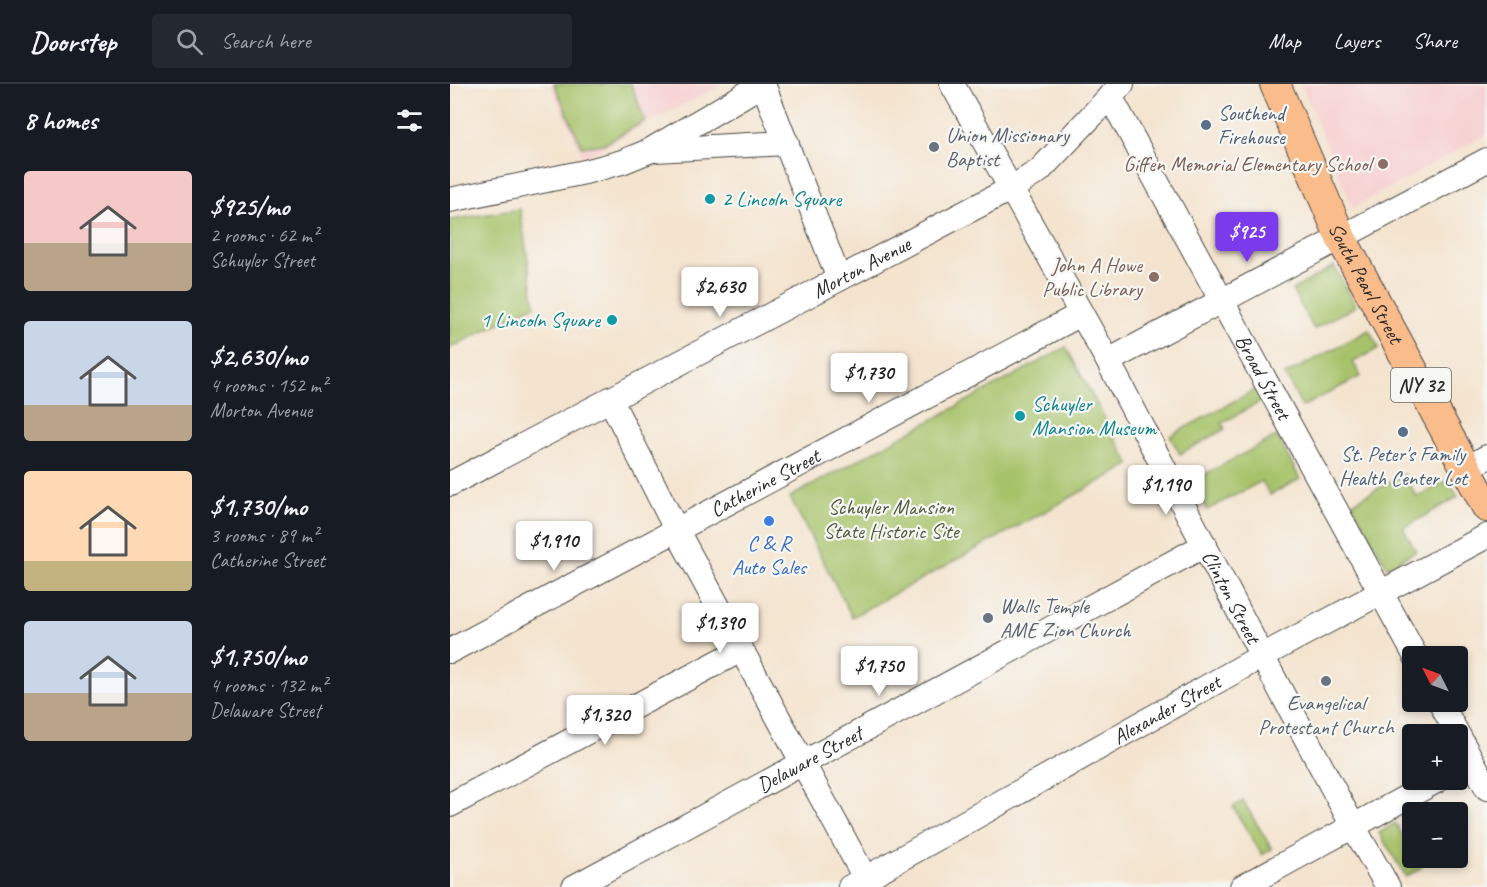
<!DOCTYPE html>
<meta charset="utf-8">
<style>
body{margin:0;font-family:Caveat,sans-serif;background:#242831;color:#f1f3f6;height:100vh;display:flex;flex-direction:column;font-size:22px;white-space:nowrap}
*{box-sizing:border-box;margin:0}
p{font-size:20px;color:#9ea1a6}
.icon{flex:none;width:33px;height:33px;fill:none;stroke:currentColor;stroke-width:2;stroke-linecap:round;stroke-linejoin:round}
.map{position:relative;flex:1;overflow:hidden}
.sheet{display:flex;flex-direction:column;background:#171b24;width:450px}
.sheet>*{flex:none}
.needle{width:39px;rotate:312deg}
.tools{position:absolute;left:952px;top:562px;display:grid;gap:12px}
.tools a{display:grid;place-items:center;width:66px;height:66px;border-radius:6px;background:#171b24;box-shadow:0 3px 9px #0003;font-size:30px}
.price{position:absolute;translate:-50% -51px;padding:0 14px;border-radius:6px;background:#fff;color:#222;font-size:20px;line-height:39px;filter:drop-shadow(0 2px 3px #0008)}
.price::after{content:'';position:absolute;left:50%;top:36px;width:18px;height:14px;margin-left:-9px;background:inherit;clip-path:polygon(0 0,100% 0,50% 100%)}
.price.on{background:#7c3aed;color:#fff}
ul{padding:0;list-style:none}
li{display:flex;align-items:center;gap:18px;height:150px;padding:0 24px}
li span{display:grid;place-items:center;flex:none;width:168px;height:120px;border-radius:6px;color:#555}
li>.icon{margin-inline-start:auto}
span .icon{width:72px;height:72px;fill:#fffc;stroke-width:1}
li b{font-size:26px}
h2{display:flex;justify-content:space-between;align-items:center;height:72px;padding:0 24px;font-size:26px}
header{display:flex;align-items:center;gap:36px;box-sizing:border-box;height:84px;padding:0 30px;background:#171b24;border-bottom:2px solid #363941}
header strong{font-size:28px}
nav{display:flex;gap:33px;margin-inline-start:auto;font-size:21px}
.search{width:420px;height:54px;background:#242831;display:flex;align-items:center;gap:15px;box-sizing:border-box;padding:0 21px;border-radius:6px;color:#9ea1a6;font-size:22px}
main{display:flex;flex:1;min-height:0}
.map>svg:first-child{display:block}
.built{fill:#f7cfd0}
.green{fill:#a7c36a;stroke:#69774a;stroke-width:1.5}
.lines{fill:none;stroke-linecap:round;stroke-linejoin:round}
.minor-casing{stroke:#494744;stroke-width:26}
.major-casing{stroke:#494744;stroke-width:32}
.minor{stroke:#fff;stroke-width:24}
.major{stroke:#fabc8b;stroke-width:30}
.service-dot{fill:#5c6f8a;stroke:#f6f6f2;stroke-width:2}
.worship-dot{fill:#6b7280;stroke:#f6f6f2;stroke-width:2}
.education-dot{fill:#8d6e63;stroke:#f6f6f2;stroke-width:2}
.culture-dot{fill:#0f9aa8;stroke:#f6f6f2;stroke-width:2}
.shop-dot{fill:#3f7fe0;stroke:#f6f6f2;stroke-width:2}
.labels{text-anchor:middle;stroke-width:4.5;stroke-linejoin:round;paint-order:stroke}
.shield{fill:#f6f6f2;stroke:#686867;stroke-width:1.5}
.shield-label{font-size:20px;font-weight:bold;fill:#2b2b2b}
.service-label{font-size:21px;fill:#4e5e75;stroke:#f6f6f2;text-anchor:start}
.worship-label{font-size:21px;fill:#5b616d;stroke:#f6f6f2;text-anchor:start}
.education-label{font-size:21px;fill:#785e54;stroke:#f6f6f2;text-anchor:end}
.culture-label{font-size:21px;fill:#0d838f;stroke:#f6f6f2;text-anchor:start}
.street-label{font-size:21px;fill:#2b2b2b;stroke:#f6f6f2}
.park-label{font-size:21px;fill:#50593e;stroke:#f6f6f2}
.shop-label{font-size:21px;fill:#366cbe;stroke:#f6f6f2}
</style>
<header>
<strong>Doorstep</strong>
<div class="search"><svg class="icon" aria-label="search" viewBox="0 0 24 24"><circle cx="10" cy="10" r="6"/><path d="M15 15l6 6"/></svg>Search here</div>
<nav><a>Map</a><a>Layers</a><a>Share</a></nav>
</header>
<main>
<section class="sheet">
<h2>8 homes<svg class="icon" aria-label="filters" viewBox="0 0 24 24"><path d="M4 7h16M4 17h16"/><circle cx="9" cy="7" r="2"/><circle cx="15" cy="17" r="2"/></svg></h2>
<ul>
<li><span style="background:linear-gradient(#f6c9c9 60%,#b9a48a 0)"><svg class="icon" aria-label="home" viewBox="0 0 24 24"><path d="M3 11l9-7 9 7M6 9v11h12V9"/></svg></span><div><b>$925/mo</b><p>2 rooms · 62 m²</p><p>Schuyler Street</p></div></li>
<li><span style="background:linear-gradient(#c9d6e8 70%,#b9a48a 0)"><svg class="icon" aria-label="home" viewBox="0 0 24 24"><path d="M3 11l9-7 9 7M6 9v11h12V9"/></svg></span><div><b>$2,630/mo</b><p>4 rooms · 152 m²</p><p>Morton Avenue</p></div></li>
<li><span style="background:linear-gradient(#ffd9b3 75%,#c2b280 0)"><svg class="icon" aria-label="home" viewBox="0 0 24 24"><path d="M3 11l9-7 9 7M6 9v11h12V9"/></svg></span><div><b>$1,730/mo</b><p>3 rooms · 89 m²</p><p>Catherine Street</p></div></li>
<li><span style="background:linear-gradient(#c9d6e8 60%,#b9a48a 0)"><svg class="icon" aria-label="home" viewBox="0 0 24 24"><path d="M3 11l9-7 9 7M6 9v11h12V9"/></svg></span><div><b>$1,750/mo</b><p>4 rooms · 132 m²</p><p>Delaware Street</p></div></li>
</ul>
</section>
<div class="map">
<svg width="1037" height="803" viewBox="0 0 1037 803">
<rect width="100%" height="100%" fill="#f6f6f2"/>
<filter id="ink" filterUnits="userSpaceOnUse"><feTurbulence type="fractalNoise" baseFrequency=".0167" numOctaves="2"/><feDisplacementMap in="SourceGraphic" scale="12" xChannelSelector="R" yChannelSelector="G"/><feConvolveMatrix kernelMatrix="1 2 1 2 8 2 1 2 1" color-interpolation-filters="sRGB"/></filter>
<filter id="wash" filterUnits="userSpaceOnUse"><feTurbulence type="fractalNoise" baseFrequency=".008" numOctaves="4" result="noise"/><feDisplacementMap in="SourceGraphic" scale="24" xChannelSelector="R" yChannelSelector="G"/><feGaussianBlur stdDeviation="1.35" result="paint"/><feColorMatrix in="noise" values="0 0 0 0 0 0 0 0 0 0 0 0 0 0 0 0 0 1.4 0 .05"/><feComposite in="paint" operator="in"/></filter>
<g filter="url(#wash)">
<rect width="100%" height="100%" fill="#f4e4cf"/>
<path class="built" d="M101,0H274L199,38L133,75Z
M851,0H1037V50L903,124Z"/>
<path class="green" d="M104,0H181L195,37L154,60L132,63Z
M70,125L85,221L0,264V136Z
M884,182L906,222L864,245L842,206Z
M919,246L929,264L903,278L911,292L852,323L835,291Z
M616,263L680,381L402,533L340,413Z
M806,305L812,317L772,339L775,345L730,370L720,352Z
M827,352L850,395L820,411L812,397L757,426L742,397Z
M954,390L967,413L998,396L1008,413L953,444L966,467L937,483L902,419Z
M793,717L822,765L812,771L783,723Z
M945,739L963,768V774H967L972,783L956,793L929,749Z"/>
</g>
<g filter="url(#ink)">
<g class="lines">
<g class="minor-casing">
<g id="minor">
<path d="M313,0L389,195"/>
<path id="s1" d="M502,0L658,277L812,572L903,742L938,803"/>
<path id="s2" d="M660,12C762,199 864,386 966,573"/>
<path d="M205,66L337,59"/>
<path d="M0,116L135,88L172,78L199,67L313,0"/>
<path d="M658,277L1037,76"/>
<path d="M160,315L227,447L420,803"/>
<path d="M1017,384L1037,373"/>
<path id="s3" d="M0,400L560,105L589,87L672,0"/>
<path id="s4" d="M0,567L631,230"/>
<path d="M990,618L1037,704"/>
<path d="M0,721L291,566"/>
<path id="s5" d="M124,803L755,461"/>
<path id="s6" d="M400,803L812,572L1037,452"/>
<path d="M792,803L988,696"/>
</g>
</g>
<g class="major-casing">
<g id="major">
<path id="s7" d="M825,0L891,154L1037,423"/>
</g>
</g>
<use href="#minor" class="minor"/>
<use href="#major" class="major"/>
</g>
</g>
<g class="service-dot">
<circle cx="756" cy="41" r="6"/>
<circle cx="953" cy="348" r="6"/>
</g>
<g class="worship-dot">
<circle cx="484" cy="63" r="6"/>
<circle cx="538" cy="534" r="6"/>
<circle cx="876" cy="597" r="6"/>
</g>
<g class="education-dot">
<circle cx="933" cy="80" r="6"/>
<circle cx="704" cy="193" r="6"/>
</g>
<g class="culture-dot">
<circle cx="260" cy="115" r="6"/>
<circle cx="162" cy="236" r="6"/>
<circle cx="570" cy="332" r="6"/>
</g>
<circle class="shop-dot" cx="319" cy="437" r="6"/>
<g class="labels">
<rect class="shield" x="941" y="284" width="60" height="34" rx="4.5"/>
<g class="shield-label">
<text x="971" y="308">NY 32</text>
</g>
<g class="service-label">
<text x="768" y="36">Southend<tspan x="768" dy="24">Firehouse</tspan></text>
<text x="953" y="377" text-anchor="middle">St. Peter's Family<tspan x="953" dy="24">Health Center Lot</tspan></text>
</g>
<g class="worship-label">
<text x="496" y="58">Union Missionary<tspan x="496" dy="24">Baptist</tspan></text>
<text x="550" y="529">Walls Temple<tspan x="550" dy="24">AME Zion Church</tspan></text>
<text x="876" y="626" text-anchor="middle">Evangelical<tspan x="876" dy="24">Protestant Church</tspan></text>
</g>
<g class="education-label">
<text x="921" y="87">Giffen Memorial Elementary School</text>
<text x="692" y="188">John A Howe<tspan x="692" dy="24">Public Library</tspan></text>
</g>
<g class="culture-label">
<text x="272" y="122">2 Lincoln Square</text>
<text x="150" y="243" text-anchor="end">1 Lincoln Square</text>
<text x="582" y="327">Schuyler<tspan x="582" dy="24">Mansion Museum</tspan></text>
</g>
<g class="street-label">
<text dy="7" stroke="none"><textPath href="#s3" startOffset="465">Morton Avenue</textPath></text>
<text dy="7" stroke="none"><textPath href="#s7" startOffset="219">South Pearl Street</textPath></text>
<text dy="7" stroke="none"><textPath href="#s2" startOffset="320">Broad Street</textPath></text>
<text dy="7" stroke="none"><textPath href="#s4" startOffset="357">Catherine Street</textPath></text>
<text dy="7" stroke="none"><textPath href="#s1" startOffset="584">Clinton Street</textPath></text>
<text dy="7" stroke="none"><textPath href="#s6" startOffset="363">Alexander Street</textPath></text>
<text dy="7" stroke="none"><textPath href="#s5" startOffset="268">Delaware Street</textPath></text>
</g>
<g class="park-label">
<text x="441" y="430">Schuyler Mansion<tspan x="441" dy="24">State Historic Site</tspan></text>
</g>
<g class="shop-label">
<text x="319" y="466">C &amp; R<tspan x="319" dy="24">Auto Sales</tspan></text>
</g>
</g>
</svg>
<div class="tools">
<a><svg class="needle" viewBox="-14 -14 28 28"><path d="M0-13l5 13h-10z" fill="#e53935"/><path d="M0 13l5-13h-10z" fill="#9ea1a6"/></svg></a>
<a>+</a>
<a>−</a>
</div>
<b class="price on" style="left:797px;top:179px">$925</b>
<b class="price" style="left:270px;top:234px">$2,630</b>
<b class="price" style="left:419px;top:320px">$1,730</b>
<b class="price" style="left:716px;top:432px">$1,190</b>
<b class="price" style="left:104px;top:488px">$1,910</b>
<b class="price" style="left:270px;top:570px">$1,390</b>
<b class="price" style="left:429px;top:613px">$1,750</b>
<b class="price" style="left:155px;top:662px">$1,320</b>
</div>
</main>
